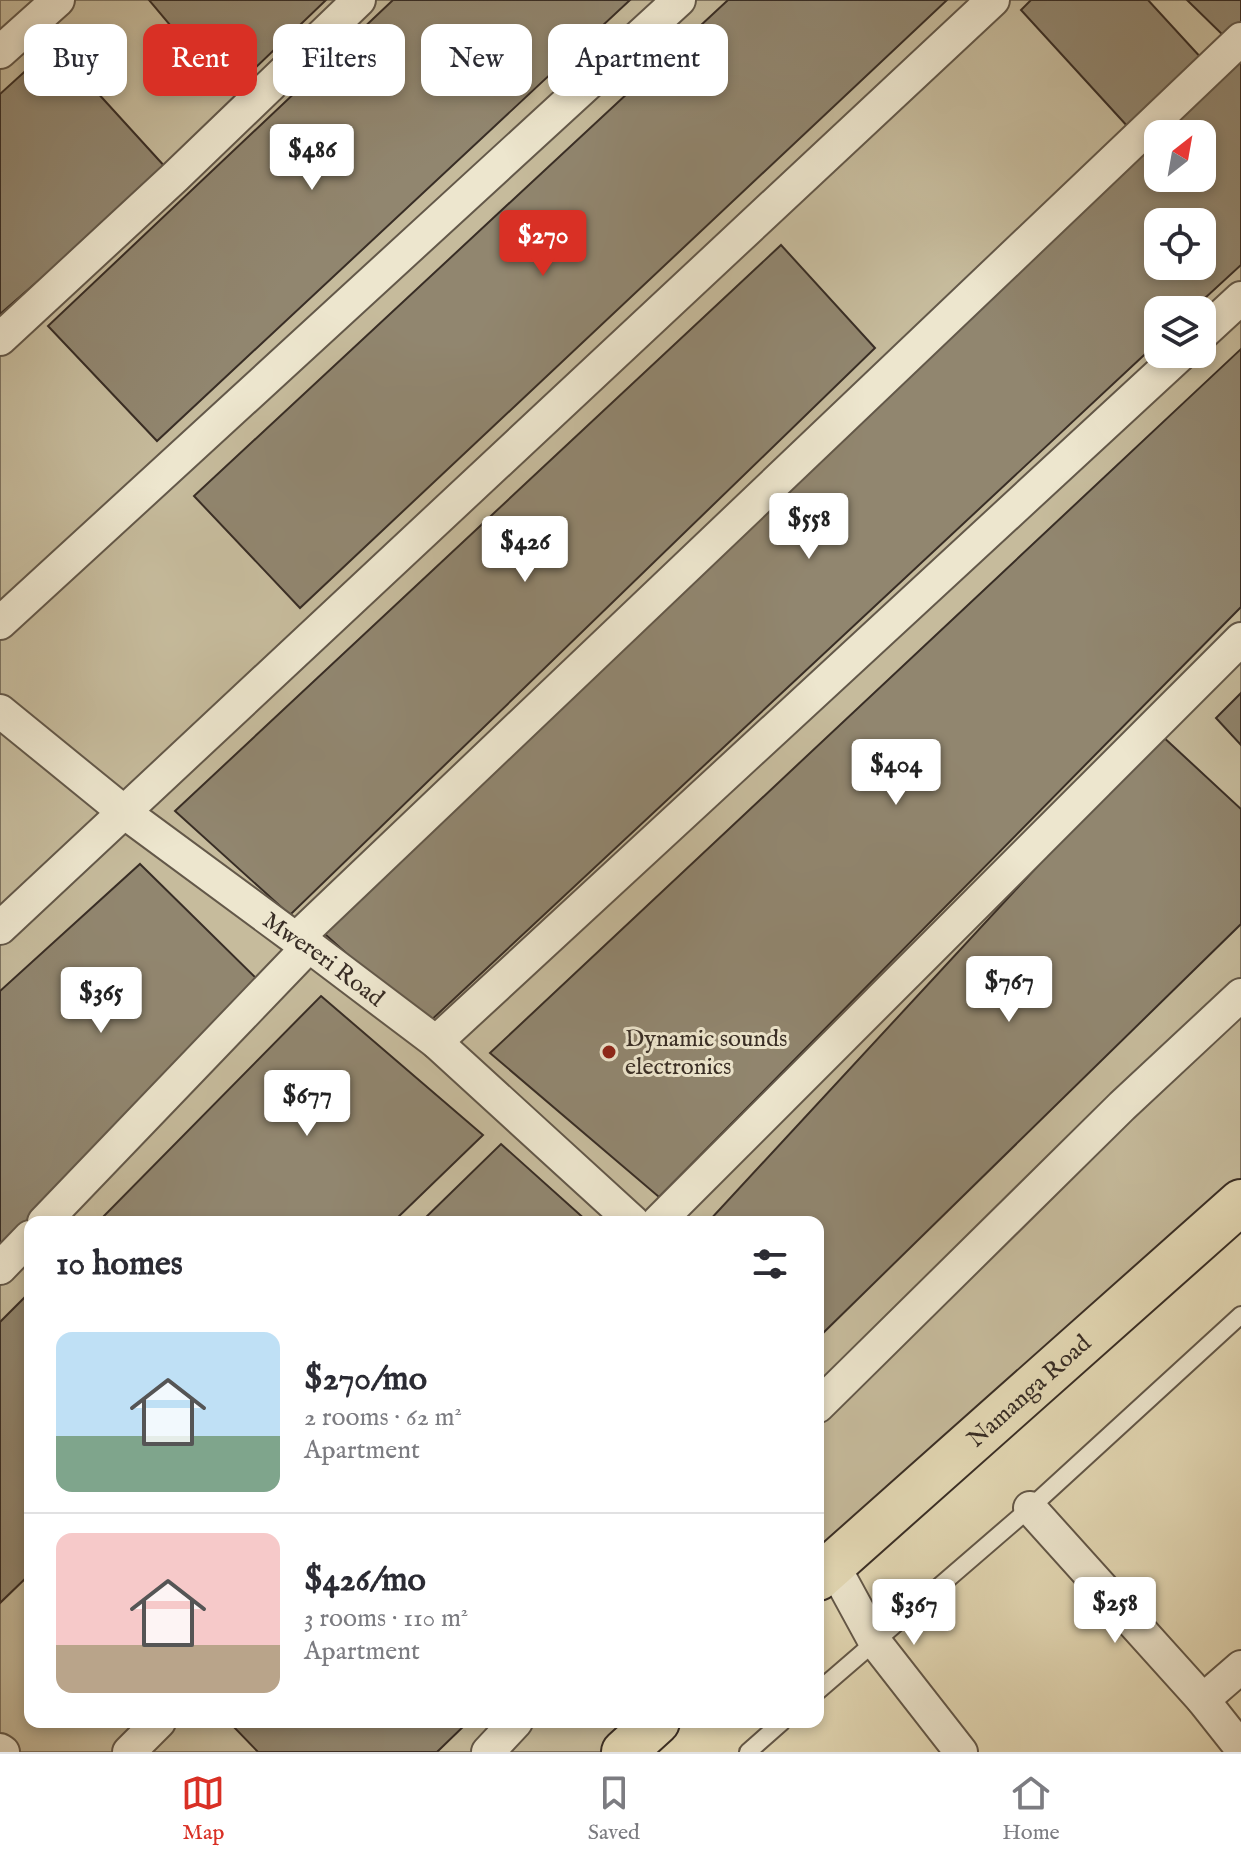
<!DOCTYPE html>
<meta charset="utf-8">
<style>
body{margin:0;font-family:"IM FELL English",serif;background:#f7f7f7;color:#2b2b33;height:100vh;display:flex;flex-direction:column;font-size:30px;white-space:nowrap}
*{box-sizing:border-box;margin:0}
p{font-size:26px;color:#7c7c81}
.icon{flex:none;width:44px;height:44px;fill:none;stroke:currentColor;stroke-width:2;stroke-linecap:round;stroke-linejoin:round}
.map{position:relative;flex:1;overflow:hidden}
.sheet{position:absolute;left:24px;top:1216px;width:800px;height:512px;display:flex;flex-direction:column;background:#fff;border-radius:16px;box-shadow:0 4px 12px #0003}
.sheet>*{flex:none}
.banner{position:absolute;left:24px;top:24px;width:800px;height:72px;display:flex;gap:16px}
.needle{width:52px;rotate:31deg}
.fabs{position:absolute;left:1144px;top:120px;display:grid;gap:16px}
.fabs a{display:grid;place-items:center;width:72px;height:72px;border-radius:16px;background:#fff;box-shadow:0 4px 12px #0003;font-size:40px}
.price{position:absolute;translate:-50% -68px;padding:0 18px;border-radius:8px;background:#fff;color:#222;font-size:26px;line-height:52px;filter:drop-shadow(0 2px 4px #0008)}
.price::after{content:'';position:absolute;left:50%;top:48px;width:24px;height:18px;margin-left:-12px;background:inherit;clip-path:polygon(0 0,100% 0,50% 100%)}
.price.current{background:#d93025;color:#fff}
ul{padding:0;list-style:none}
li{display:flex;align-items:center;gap:24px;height:200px;padding:0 32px}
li+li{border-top:2px solid #e1e1e2}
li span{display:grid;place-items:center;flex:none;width:224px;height:160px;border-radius:16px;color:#555}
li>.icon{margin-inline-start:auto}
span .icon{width:96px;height:96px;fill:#fffc;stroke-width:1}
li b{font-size:34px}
h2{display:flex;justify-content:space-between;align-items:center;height:96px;padding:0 32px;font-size:34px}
.pill{padding:0 28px;border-radius:16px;background:#fff;box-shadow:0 4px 12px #0003;font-size:28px;line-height:72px}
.pill.current{background:#d93025;color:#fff}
.menu{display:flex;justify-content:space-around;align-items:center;height:112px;border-top:2px solid #e1e1e2;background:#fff;font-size:22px;color:#7c7c81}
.menu a{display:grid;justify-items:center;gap:4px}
.menu .current{color:#d93025}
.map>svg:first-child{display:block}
.green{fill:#c6bb9c;stroke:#7f7460;stroke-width:2;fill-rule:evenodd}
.building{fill:#91866f;stroke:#382d25;stroke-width:2;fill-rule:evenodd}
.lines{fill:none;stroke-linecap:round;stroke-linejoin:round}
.lane-casing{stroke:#635849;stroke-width:20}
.street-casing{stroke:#635849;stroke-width:36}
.highway-casing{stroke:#382d25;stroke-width:48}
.lane{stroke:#ede6ce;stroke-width:16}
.street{stroke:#ede6ce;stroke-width:32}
.highway{stroke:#e3d8b4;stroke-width:44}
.poi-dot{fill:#8f2418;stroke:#ede6ce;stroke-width:3}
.labels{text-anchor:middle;stroke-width:6;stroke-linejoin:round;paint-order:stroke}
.street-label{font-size:24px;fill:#382d25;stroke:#ede6ce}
.poi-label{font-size:24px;fill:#382d25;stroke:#ede6ce;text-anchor:start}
</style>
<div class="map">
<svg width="1241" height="1752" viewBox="0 0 1241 1752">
<rect width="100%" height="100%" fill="#e3d8b4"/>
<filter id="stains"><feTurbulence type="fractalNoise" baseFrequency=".0025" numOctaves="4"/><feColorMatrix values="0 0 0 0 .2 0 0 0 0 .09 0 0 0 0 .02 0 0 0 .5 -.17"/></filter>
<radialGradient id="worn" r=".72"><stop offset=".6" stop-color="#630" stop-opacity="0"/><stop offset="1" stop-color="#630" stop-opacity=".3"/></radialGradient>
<path class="green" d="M0,0H1241V1202L818,1578V1222H30V1722H657L624,1752H0ZM1158,134H1202V178H1158ZM1158,222H1202V266H1158ZM1158,310H1202V354H1158Z"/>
<path class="building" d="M149,0H326L228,94Z
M393,0H630L157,441L48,326Z
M728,0H947L300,608L194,496Z
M1031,0H1148L1204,61L1129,128L1021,10Z
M1187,0H1241V25L1229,41Z
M54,45L167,169L0,314V94Z
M1241,50V265L1192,310H1158V342L426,1025L316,926ZM1158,134H1202V178H1158ZM1158,222H1202V266H1158Z
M781,245L875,348L290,915L175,811Z
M1241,349V607L659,1197L490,1053Z
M1241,693V745L1216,718Z
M1160,734L1241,809V924L820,1336L818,1334V1222H708Z
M140,864L260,982L0,1257V991Z
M321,996L483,1135L393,1222H98Z
M501,1144L588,1222H421Z
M30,1292V1574L0,1603V1322Z
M229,1722H468L437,1752H258Z"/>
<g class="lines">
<g class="lane-casing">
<path id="lane" d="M818,1691L1030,1508L1241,1315
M748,1752L782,1722"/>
</g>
<g class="street-casing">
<g id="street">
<path d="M0,52L58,0"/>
<path d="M1202,334L1241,298"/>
<path d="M0,339L175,177L359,0"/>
<path d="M0,623L679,0"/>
<path id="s1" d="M0,711L124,812L296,939L309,946L436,1042L633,1222"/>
<path d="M0,928L993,0"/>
<path d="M296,939L1241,39"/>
<path d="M436,1042L1181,354"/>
<path d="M44,1222L309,946"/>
<path d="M658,1222L1241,639"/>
<path d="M0,1268L30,1237"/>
<path d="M818,1406L1122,1106L1241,995"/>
<path d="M1030,1508L1203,1700L1241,1748"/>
<path d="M833,1565L875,1642L961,1752"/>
<path d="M1203,1700L1241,1667"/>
<path d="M0,1750L3,1752"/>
<path d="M129,1752L159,1722"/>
<path d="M488,1752L516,1722"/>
</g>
</g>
<g class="highway-casing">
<g id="highway">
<path id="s2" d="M818,1578L1241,1202"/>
<path d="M624,1752L657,1722"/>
</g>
</g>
<use href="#lane" class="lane"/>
<use href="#street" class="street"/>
<use href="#highway" class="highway"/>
</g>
<circle class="poi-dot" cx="609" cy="1052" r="8"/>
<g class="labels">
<g class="street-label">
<text dy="8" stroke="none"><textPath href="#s1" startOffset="408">Mwereri Road</textPath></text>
<text dy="8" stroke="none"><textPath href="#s2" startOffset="282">Namanga Road</textPath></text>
</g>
<g class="poi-label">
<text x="625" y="1046">Dynamic sounds<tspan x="625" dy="28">electronics</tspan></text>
</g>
</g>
<rect width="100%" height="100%" filter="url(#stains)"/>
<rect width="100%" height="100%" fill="url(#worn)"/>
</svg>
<div class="fabs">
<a><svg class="needle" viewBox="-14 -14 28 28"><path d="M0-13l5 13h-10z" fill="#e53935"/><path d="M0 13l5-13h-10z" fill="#7c7c81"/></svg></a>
<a><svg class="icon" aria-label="locate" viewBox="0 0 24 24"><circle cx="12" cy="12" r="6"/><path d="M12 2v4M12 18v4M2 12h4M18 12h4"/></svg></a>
<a><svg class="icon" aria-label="layers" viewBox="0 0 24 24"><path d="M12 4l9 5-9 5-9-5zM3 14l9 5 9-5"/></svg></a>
</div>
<b class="price" style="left:312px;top:192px">$486</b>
<b class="price current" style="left:543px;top:278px">$270</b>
<b class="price" style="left:809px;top:561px">$558</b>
<b class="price" style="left:525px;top:584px">$426</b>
<b class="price" style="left:896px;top:807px">$404</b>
<b class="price" style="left:1009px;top:1024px">$767</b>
<b class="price" style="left:101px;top:1035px">$365</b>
<b class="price" style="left:307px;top:1138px">$677</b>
<b class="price" style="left:1115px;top:1645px">$258</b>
<b class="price" style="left:914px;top:1647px">$367</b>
<div class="banner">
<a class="pill">Buy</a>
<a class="pill current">Rent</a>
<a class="pill">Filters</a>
<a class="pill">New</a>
<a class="pill">Apartment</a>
</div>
<section class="sheet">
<h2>10 homes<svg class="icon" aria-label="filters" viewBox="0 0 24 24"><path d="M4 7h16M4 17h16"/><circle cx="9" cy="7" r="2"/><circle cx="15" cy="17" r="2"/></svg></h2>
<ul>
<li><span style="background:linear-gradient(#bfe0f5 65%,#7fa58c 0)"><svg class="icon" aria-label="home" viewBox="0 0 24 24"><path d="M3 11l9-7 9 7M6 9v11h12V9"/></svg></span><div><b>$270/mo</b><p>2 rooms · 62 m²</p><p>Apartment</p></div></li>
<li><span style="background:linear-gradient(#f6c9c9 70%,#b9a48a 0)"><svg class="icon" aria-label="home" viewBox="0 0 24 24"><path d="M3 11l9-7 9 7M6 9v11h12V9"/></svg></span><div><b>$426/mo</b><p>3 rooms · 110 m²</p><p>Apartment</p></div></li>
</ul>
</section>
</div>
<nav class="menu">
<a class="current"><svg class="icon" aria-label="map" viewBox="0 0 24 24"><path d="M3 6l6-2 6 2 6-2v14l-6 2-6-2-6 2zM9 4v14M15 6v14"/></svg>Map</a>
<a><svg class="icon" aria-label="saved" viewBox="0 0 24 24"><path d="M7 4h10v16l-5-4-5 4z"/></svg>Saved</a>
<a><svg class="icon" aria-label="home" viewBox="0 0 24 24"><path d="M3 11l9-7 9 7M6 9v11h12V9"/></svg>Home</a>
</nav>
